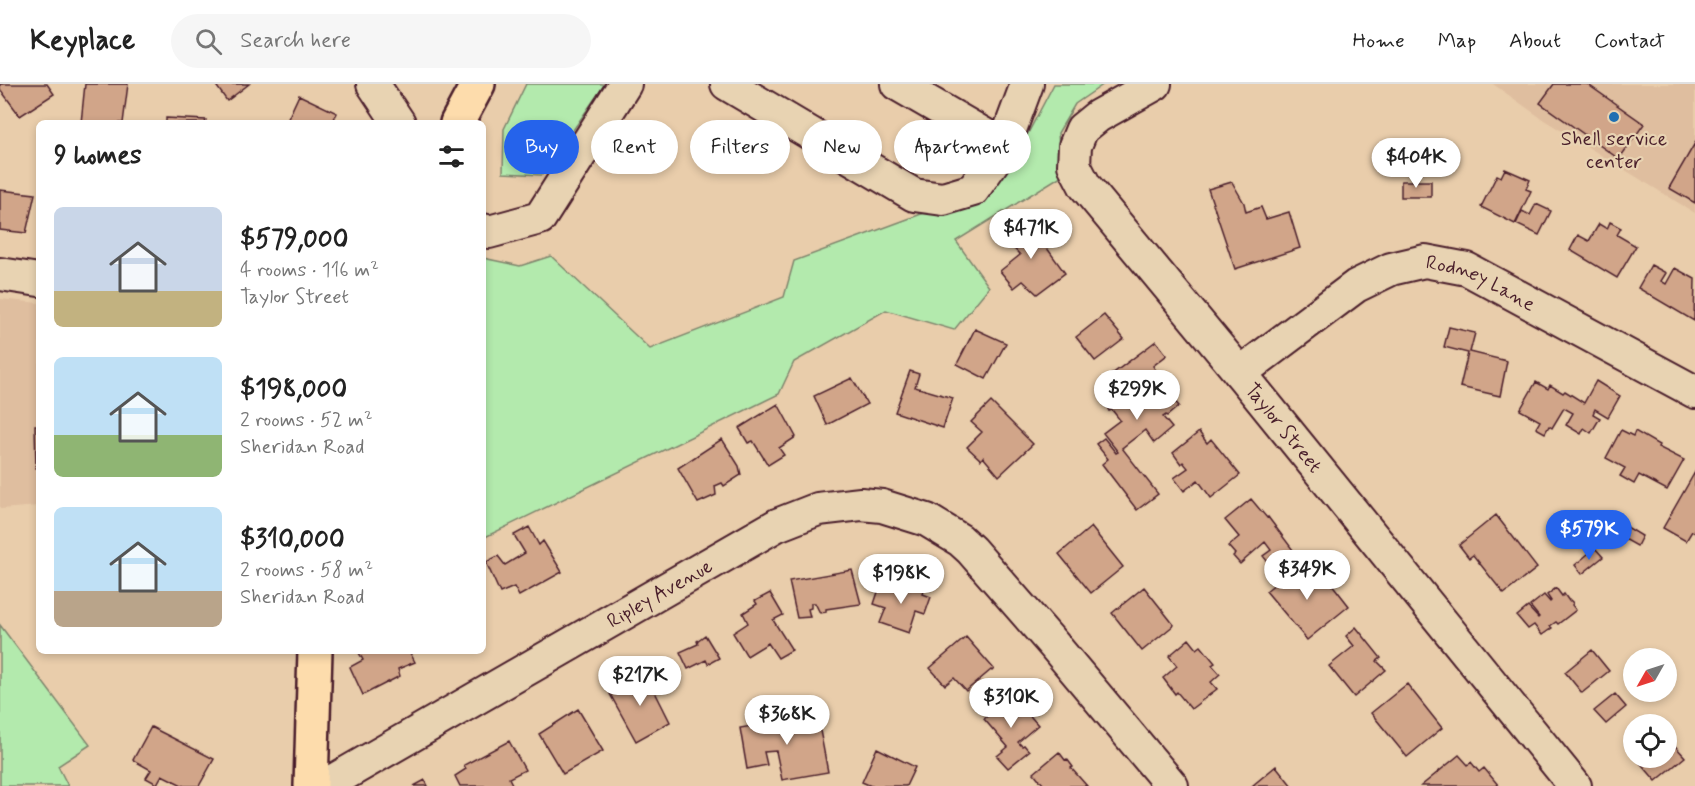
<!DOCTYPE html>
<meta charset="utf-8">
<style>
body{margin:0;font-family:Mynerve,sans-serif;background:#f6f6f6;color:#222;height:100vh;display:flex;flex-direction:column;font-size:22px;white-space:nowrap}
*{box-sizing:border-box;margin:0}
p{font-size:20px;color:#767676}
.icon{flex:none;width:33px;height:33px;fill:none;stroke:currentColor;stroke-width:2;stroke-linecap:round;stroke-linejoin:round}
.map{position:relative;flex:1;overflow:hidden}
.side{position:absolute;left:36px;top:36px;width:450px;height:534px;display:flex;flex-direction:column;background:#fff;border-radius:9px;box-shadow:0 3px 9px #0003}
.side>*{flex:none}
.guide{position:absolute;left:504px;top:36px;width:570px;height:54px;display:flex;gap:12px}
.needle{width:39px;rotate:231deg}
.buttons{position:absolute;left:1623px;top:564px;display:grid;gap:12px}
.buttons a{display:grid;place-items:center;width:54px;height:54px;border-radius:50%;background:#fff;box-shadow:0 3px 9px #0003;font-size:30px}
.price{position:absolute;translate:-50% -51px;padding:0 14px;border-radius:21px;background:#fff;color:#222;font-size:20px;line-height:39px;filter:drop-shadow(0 2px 3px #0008)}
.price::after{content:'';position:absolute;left:50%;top:36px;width:18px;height:14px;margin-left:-9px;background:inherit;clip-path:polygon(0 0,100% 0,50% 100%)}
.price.current{background:#2563eb;color:#fff}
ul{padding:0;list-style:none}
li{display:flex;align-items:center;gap:18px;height:150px;padding:0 18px}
li span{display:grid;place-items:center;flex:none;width:168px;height:120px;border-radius:9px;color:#555}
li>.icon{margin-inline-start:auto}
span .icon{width:72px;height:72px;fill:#fffc;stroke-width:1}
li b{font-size:26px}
h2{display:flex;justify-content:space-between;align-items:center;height:72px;padding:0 18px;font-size:26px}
.chip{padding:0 21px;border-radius:27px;background:#fff;box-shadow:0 3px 9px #0003;font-size:21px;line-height:54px}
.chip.current{background:#2563eb;color:#fff}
header{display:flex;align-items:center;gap:36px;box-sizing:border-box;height:84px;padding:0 30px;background:#fff;border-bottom:2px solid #e0e0e0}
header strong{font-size:28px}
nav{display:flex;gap:33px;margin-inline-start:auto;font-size:21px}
.search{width:420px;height:54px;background:#f6f6f6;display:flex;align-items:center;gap:15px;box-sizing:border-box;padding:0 21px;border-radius:33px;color:#767676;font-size:22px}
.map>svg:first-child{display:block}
.built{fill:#dfbe9f}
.green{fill:#b3eaad;stroke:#7e846c;stroke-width:1.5}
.building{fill:#d1a589;stroke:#4a1f2b;stroke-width:1.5}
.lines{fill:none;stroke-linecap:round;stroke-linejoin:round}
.minor-casing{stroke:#4a1f2b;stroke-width:36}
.major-casing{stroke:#4a1f2b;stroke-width:38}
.minor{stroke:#e8d3b2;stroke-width:32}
.major{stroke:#fddcac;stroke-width:33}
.poi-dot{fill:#1f6fb2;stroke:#e8d3b2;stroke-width:2}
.labels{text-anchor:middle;stroke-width:4.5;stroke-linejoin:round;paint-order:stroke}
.poi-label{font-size:20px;fill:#4a1f2b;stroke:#e8d3b2}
.street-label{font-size:20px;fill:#4a1f2b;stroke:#e8d3b2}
</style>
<header>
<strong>Keyplace</strong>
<div class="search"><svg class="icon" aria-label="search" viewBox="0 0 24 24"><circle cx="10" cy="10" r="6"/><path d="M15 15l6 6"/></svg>Search here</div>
<nav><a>Home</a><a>Map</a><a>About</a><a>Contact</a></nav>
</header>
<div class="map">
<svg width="1695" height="702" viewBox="0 0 1695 702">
<rect width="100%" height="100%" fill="#e9cdab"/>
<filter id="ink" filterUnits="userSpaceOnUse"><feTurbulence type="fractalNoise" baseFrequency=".0167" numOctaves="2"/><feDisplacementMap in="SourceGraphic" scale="12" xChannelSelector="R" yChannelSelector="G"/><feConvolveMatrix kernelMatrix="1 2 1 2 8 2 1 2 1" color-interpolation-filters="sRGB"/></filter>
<g filter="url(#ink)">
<path class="built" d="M1493,0H1695V129L1544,36Z
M0,215L39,219V422L0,425Z"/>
<path class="green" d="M526,0H605L542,91L503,89L504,45Z
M1054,0H1104L1075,20L1058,49L1061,92L956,157L989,203L954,246L886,226L794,278L779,310L483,454V174L520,182L551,172L650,265L784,213L794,177L970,112L1016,72Z
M0,541L90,661L58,682L68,702H0Z"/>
<path class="building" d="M0,0H47L54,10L20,32L0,5Z
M85,0H128L123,39H81Z
M215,0H249L227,17Z
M1554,0H1587L1644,40L1619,75L1540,19Z
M299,11L337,29L332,39H286Z
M166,34L206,36L205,39H166Z
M1695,59V119L1669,104Z
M1505,85L1530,96L1526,105L1531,107L1515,140L1481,123L1497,91L1501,93Z
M1401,97H1431V113H1401Z
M1232,98L1244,119L1246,128L1261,123L1266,135L1289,128L1300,164L1235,185L1208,105Z
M0,106L35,110L26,149L0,146Z
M1536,120L1551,127L1539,151L1516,140L1522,127L1530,131Z
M1026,135L1065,189L1037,210L1023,197L1014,204L1000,187L1020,171L1003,153Z
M1610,138L1621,144L1617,151L1636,162L1617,194L1570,166L1578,151L1589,157L1599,140L1607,145Z
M1651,181L1666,189L1661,197L1666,200L1675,184L1695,195L1694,237L1638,204Z
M1104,231L1124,255L1095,277L1076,253Z
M1449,243L1475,249L1470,268L1507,277L1500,312L1460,303L1468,269L1444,263Z
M975,245L1006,259L986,295L957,280Z
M1156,257L1167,271L1153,282L1162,296L1164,294L1172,303L1169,305L1174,310L1171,313L1179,322L1167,332L1166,331L1163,333L1172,344L1154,359L1145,346L1122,364L1158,410L1137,426L1102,380L1108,375L1096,360L1104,354L1116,369L1118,368L1103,349L1120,336L1112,326L1109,327L1108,325L1110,324L1109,322L1107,323L1104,319L1115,310L1124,322L1131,317L1111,291Z
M910,287L919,290L915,303L953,314L943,344L895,328Z
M852,294L867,320L827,341L814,312Z
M1596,297L1620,312L1608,333L1595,325L1593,330L1600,334L1591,349L1584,344L1581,350L1566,341L1573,329L1564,324L1552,344L1549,342L1545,349L1536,344L1540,337L1520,326L1536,298L1548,305L1550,301L1563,309L1565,307L1584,319Z
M991,318L1033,360L999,392L983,373L981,376L967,363L982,348L971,338Z
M778,320L796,353L779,364L784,371L768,381L753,357L748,359L739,344Z
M35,341H39V384H36Z
M1621,346L1633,352L1635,347L1659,361L1658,363L1684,376L1667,406L1639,391L1634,400L1620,392L1625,384L1606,374Z
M1199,348L1207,359L1211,355L1240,391L1211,414L1198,396L1184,407L1174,394L1188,384L1183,378L1181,380L1173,369Z
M722,355L739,382L741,391L724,402L722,399L715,402L716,411L698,419L678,384Z
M1695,388V449L1692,447L1686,457L1663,444Z
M1251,415L1267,434L1268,433L1293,466L1272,483L1263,472L1271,466L1265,458L1240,480L1233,472L1235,470L1228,462L1239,453L1225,436Z
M1496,431L1537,484L1504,510L1473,471L1469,474L1459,461Z
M529,443L539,461L543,457L562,488L519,512L514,503L500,509L486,478L498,472L505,481L525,469L514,451Z
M1091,443L1123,483L1091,509L1059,470Z
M1627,443L1642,452L1637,462L1621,453Z
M1595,464L1603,473L1582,490L1575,481Z
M1300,480L1308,489L1310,487L1321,500L1328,495L1349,522L1307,556L1266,507Z
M852,486L861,520L826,525V528L820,529L815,519H811V524L808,525L810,533L797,534L789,497Z
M895,496L924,506L923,510L931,513L925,530L916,527L909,549L880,539L886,524L874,520L881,499L892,504Z
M1144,503L1174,541L1142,567L1112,529Z
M1556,504L1562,512L1564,510L1569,517L1570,516L1573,519L1572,521L1576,526L1558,540L1556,538L1550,542L1552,544L1542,551L1534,541L1528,545L1517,532L1528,523L1538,534L1539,533L1530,522L1544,511L1550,518L1551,517L1547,511Z
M770,509L783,531L773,536L792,566L778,574L768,559L747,572L733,549L748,539L743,529L757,520L755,517Z
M1356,543L1381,574L1377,577L1386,586L1354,613L1329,582L1354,562L1346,552Z
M705,551L719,574L708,580L706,576L688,585L680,568L698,560L697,557Z
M966,553L994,585L992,587L991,586L966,607L954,594L945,601L930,584Z
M1189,555L1197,565L1201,562L1215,579L1212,581L1220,590L1211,598L1217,605L1191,625L1177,608L1175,610L1163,594L1177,582L1169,572Z
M1592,566L1609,587L1582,609L1565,588Z
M358,567H409L415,578L398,585L400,592L363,611L350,583L363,576Z
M645,588L670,638L636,657L610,610Z
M1407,600L1442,644L1407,673L1371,629Z
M1615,610L1626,623L1606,640L1594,627Z
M1012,611L1038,641L1018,658L1022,662L1024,661L1029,667L1008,684L997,672L1008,663L984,635Z
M578,625L603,667L563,690L539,650Z
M817,631L828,688L782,696L776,667L764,668L767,681L747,685L740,644Z
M151,643L214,675L199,702H184L162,691L157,700L146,694L151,686L133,676Z
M1666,652L1685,673L1656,697L1636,674H1666Z
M1634,653V670L1625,660Z
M509,657L525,686L509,694L513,702H460L455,692L466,685L464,681Z
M877,664L915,683L906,702H871L862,698Z
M1059,668L1065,676L1067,675L1073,683L1071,684L1087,702H1042L1043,700L1034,689Z
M1459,671L1468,681L1471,678L1479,688L1484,684L1499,702H1421Z
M1276,682L1292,702H1252Z
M425,696L428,702H414Z"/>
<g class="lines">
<g class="minor-casing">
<g id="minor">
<path d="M373,0L399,39"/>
<path d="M727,0L914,111L943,115L973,106L1004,62L1027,0"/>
<path d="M897,0L1004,62"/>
<path id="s1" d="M1155,0L1098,32L1082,45L1075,62L1074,81L1085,102L1240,289L1575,702"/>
<path d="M483,146L489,148L540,134L625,0"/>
<path d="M0,190L39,196"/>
<path id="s2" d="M1240,289L1356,202L1391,185L1425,177L1467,185L1695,308"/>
<path id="s3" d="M324,702L777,441L818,425L861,420L882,422L927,436L960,456L971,466L1053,560L1172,702"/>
</g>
</g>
<g class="major-casing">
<path id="major" d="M457,39L478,0
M311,702L315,567"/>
</g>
<use href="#minor" class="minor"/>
<use href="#major" class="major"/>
</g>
</g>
<circle class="poi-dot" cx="1614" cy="33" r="6"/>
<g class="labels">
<g class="poi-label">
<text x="1614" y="61">Shell service<tspan x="1614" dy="23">center</tspan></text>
</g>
<g class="street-label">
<text dy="7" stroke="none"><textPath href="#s2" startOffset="279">Rodney Lane</textPath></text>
<text dy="7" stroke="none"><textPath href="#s1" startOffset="460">Taylor Street</textPath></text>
<text dy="7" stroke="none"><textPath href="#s3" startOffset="387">Ripley Avenue</textPath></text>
</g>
</g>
</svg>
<div class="buttons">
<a><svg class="needle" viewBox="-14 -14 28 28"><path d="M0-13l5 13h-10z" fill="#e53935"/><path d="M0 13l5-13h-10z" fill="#767676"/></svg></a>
<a><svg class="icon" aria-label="locate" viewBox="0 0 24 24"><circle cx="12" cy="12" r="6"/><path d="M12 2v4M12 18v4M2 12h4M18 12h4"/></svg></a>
</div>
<b class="price" style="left:1416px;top:105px">$404K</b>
<b class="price" style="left:1031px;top:176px">$471K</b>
<b class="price" style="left:1137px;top:337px">$299K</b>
<b class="price current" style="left:1589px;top:477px">$579K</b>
<b class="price" style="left:1307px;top:517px">$349K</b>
<b class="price" style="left:901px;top:521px">$198K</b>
<b class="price" style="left:640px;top:623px">$217K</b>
<b class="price" style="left:1011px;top:645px">$310K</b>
<b class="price" style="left:787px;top:662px">$368K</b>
<div class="guide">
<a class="chip current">Buy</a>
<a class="chip">Rent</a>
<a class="chip">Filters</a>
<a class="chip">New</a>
<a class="chip">Apartment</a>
</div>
<section class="side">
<h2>9 homes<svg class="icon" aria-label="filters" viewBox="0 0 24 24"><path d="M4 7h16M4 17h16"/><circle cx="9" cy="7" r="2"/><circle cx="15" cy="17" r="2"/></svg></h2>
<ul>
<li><span style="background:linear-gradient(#c9d6e8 70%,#c2b280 0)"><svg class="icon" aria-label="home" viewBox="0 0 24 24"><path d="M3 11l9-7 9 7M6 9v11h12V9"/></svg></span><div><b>$579,000</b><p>4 rooms · 116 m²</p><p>Taylor Street</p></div></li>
<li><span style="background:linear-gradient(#bfe0f5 65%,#8fb573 0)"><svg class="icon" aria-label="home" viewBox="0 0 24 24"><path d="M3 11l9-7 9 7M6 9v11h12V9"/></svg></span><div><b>$198,000</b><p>2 rooms · 52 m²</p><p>Sheridan Road</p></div></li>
<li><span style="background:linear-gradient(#bfe0f5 70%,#b9a48a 0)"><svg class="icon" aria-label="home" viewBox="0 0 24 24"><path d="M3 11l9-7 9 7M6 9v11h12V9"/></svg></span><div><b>$310,000</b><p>2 rooms · 58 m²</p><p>Sheridan Road</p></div></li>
</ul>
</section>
</div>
